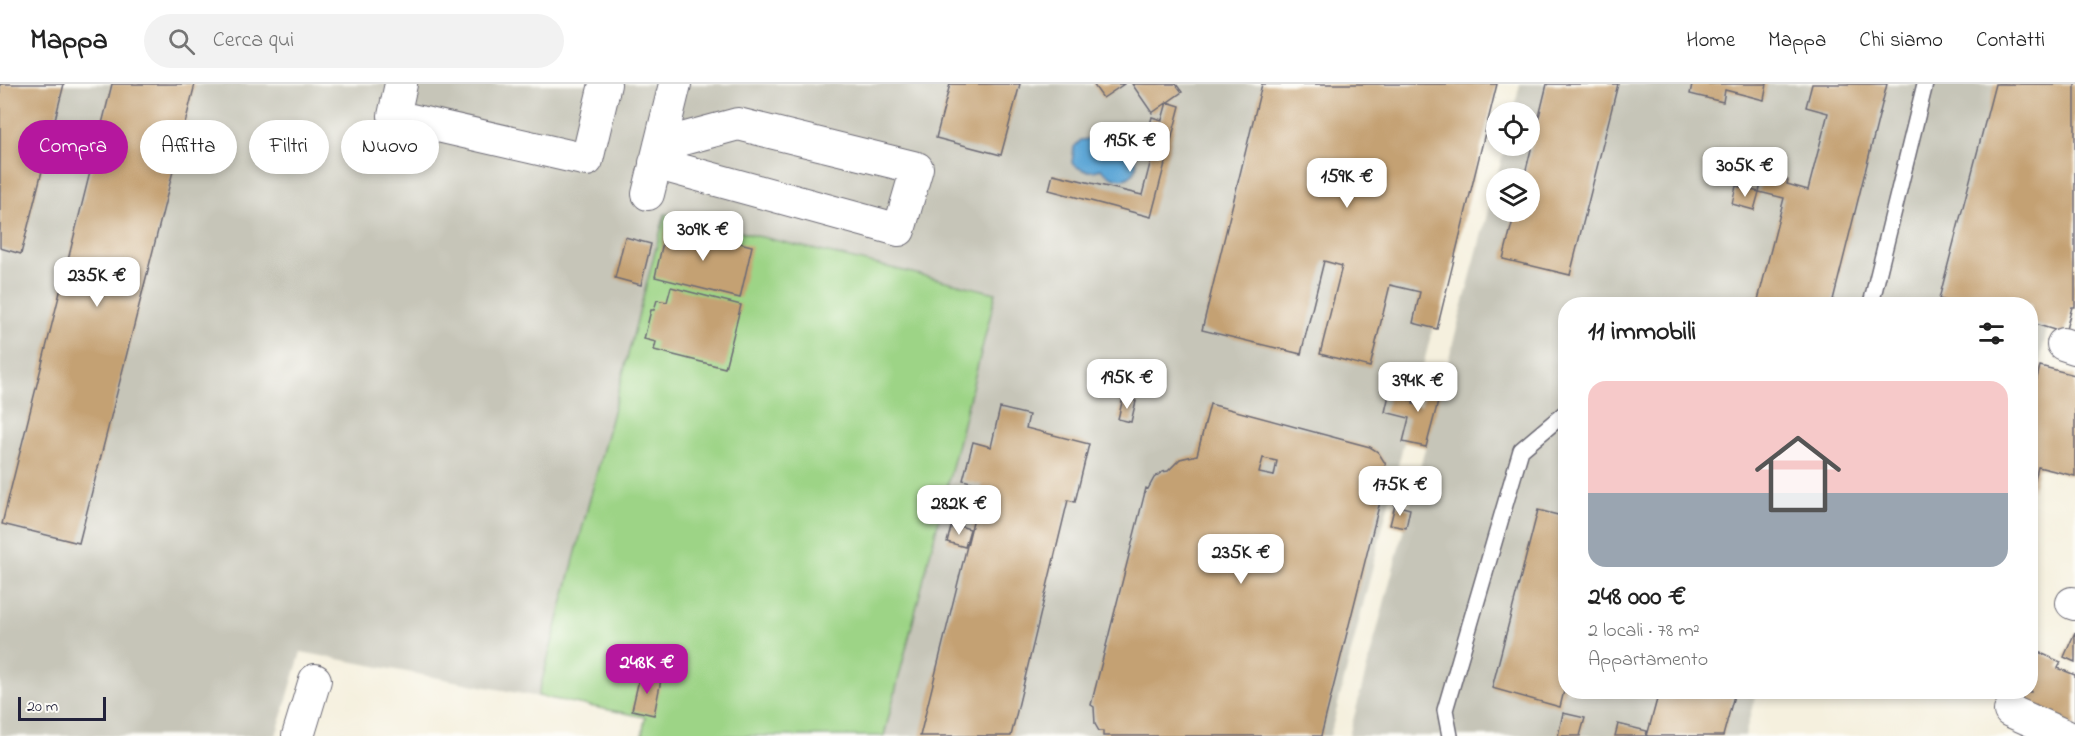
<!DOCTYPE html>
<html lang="it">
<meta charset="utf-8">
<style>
body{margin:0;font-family:"Indie Flower",sans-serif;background:#f2f2f2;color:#222;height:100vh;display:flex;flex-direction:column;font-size:22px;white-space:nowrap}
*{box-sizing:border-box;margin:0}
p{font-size:20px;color:#767676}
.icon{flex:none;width:33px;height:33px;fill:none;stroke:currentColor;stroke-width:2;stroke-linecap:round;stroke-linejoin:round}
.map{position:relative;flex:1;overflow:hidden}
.side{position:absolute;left:1558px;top:213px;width:480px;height:402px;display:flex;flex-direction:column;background:#fff;border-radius:24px;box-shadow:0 3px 9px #0003}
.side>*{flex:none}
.top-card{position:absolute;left:18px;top:36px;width:570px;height:54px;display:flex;gap:12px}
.tools{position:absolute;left:1486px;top:18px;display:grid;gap:12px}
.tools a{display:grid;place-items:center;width:54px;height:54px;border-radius:50%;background:#fff;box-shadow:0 3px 9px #0003;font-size:30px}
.scale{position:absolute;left:18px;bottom:15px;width:88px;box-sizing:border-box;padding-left:6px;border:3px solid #22223b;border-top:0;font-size:16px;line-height:21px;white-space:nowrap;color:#22223b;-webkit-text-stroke:4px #fdfcf7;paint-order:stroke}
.price{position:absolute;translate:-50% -51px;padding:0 14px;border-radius:12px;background:#fff;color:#222;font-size:20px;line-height:39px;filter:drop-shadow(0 2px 3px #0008)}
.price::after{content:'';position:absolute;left:50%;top:36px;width:18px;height:14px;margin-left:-9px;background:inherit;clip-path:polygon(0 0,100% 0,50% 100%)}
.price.current{background:#b5179e;color:#fff}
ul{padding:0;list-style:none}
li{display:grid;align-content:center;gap:12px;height:318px;padding:0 30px}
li+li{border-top:2px solid #e0e0e0}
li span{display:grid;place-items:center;height:186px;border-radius:18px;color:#555}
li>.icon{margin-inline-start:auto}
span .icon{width:108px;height:108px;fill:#fffc;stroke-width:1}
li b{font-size:26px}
h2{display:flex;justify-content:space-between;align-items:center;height:72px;padding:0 30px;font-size:26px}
.pill{padding:0 21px;border-radius:27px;background:#fff;box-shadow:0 3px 9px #0003;font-size:21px;line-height:54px}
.pill.current{background:#b5179e;color:#fff}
header{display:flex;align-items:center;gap:36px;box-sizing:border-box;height:84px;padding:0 30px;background:#fff;border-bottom:2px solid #e0e0e0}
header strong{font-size:28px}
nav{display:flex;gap:33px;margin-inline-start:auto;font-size:21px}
.search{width:420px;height:54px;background:#f2f2f2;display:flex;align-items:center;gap:15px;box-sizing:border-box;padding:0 21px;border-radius:33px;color:#767676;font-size:22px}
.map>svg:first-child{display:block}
.industrial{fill:#c6c5b8;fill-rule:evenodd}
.green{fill:#9dd486;stroke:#607b60;stroke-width:1.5}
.water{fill:#60a8d7;stroke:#416589;stroke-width:1.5}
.building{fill:#c4a173;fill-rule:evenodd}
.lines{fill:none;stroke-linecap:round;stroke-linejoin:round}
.lane-casing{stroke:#6c6a74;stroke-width:18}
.street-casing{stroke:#6c6a74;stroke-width:34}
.lane{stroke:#fff;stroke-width:15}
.street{stroke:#fff;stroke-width:32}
</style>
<header>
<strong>Mappa</strong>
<div class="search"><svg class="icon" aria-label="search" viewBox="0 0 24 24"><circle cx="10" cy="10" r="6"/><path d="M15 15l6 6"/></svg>Cerca qui</div>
<nav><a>Home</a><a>Mappa</a><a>Chi siamo</a><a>Contatti</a></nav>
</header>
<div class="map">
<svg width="2075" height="652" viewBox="0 0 2075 652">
<rect width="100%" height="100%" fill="#fdfcf7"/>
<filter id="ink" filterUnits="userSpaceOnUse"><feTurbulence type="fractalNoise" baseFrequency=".0167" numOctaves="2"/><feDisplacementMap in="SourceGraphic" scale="12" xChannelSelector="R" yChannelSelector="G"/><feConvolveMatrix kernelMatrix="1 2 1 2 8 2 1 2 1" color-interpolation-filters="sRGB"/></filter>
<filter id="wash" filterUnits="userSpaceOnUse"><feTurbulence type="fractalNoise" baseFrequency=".008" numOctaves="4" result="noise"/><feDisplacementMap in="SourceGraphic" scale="24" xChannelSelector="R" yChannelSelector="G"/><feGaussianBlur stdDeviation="1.35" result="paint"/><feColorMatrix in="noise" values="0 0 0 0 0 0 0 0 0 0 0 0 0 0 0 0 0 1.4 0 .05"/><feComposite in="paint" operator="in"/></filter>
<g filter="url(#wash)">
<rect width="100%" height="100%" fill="#f5f0de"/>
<path class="industrial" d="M0,0H1494L1330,652H642L645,633L301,568L276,652H0Z
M1520,0H2075V132L2031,313V220H1566V608H1756L1745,652H1349L1505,62H1530V28H1513ZM1497,94H1530V128H1497Z"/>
<path class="green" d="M665,130L996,209L884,652H642L645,633L538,612Z"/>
<path class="water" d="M1090,55L1097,56L1107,65C1154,53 1139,119 1101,85C1089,89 1081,87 1072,79L1074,63L1081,56Z"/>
<g id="blocks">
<path class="building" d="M0,0H64L21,170L0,164Z
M112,0H195L79,459L2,440Z
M950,0H1020L1001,71L936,54Z
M1093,0H1124L1103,14Z
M1132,0H1176L1182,8L1152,29Z
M1262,0H1497L1437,245L1413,239L1420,208L1390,201L1370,283L1320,270L1342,182L1324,177L1301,270L1202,246Z
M1547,0H1618L1570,191L1503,175L1515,128H1530V94H1524Z
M1692,0H1767L1764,16L1725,6L1723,18L1690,10Z
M1812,0H1887L1832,220H1757L1784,114L1759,108L1763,90L1788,96L1787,100L1808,106L1828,29L1806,23Z
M1995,0H2075V223H2072L2065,249L2031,239V220H1959L1939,215Z
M1167,18L1180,22L1151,133L1049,106L1053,90L1142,111L1151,76L1145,59L1152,33L1162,36Z
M1736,102L1759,108L1754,126L1732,120Z
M667,141L752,162L740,214L655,193Z
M625,153L651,160L641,201L615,194Z
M671,203L741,221L725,284L654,266L656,258L644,255L651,226H654L657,216L667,218Z
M2040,282L2075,291V392L2038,383L2032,408L2031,318Z
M1426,295L1443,299L1426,363L1403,358L1409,334L1385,328L1389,311L1414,317L1413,320L1421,322L1424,311L1422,310Z
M1123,314L1136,317L1131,338L1118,335Z
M1210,320L1370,363L1378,368L1385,379L1387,390L1321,652H1103V647H1099L1095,640L1094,623L1091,621L1146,404L1148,405L1154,394L1162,388L1168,387L1180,375L1197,371ZM1263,374L1277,377L1274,392L1259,389Z
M1000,324L1029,331L1026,344L1089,360L1075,418L1068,416L1011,652H920L982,401L963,396L973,358L991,363Z
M1395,421L1410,425L1406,444L1390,441Z
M1538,426L1566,433V599L1560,623L1492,604Z
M952,440L970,445L965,463L947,458Z
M2075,548V578L2064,573Z
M2036,567L2061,578L2058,584L2075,591V643L2014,615L2017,608H2031V578Z
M640,591L661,596L654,631L632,626Z
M1659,608H1735L1723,652H1647Z
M1563,629L1585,634L1580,652H1558Z
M1618,640L1647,647L1646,652H1615Z"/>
</g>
</g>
<g filter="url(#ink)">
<use href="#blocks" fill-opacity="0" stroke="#6c6a74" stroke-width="1.5"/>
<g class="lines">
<g class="lane-casing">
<path id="lane" d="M1871,220L1925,0
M1450,652L1445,626L1521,366L1566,328"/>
</g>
<g class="street-casing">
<path id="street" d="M401,0L394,32L587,76L605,0
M655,79L899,146L917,84L738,40L660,61
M648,110L675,0
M2063,260L2075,264
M2072,519L2075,520
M2010,627L2066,652
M298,652L315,596"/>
</g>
<use href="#lane" class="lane"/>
<use href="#street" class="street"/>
</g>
</g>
</svg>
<div class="tools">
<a><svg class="icon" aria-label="locate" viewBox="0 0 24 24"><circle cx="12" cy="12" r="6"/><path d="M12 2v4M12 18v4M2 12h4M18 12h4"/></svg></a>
<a><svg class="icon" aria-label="layers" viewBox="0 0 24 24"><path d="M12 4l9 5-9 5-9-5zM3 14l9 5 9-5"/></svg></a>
</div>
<div class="scale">20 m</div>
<b class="price" style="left:1130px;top:89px">195K €</b>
<b class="price" style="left:1745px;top:114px">305K €</b>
<b class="price" style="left:1347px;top:125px">159K €</b>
<b class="price" style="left:703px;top:178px">309K €</b>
<b class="price" style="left:97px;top:224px">235K €</b>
<b class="price" style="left:1127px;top:326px">195K €</b>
<b class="price" style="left:1418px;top:329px">394K €</b>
<b class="price" style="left:1400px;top:433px">175K €</b>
<b class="price" style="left:959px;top:452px">282K €</b>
<b class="price" style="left:1241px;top:501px">235K €</b>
<b class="price current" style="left:647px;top:611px">248K €</b>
<div class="top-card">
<a class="pill current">Compra</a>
<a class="pill">Affitta</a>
<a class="pill">Filtri</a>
<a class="pill">Nuovo</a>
</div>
<section class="side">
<h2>11 immobili<svg class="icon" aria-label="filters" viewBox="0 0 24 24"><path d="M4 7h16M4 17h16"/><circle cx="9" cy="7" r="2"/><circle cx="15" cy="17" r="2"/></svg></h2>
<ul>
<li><span style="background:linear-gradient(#f6c9c9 60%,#9aa5b1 0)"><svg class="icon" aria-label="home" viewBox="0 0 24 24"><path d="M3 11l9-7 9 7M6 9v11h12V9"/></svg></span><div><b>248 000 €</b><p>2 locali · 78 m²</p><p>Appartamento</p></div></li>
</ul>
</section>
</div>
